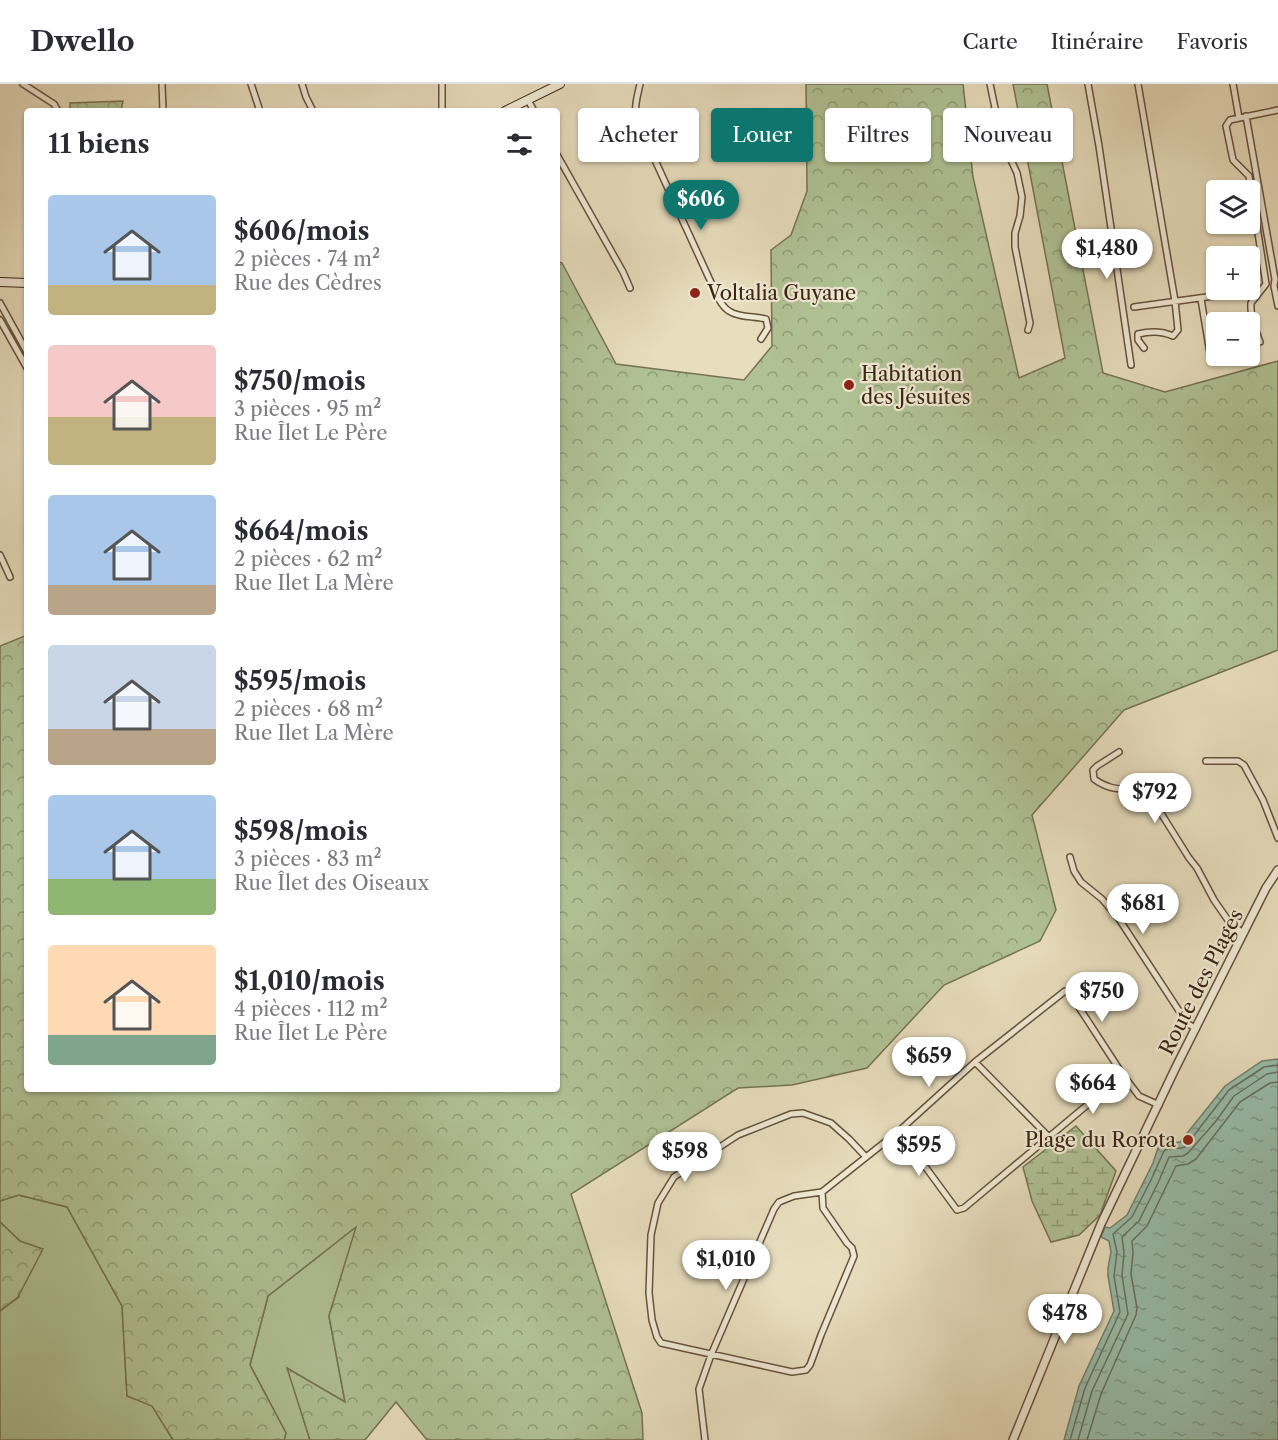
<!DOCTYPE html>
<html lang="fr">
<meta charset="utf-8">
<style>
body{margin:0;font-family:"Libre Caslon Text",serif;background:#f2f2f3;color:#2b2b33;height:100vh;display:flex;flex-direction:column;font-size:22px;white-space:nowrap}
*{box-sizing:border-box;margin:0}
p{font-size:20px;color:#7c7c81}
.icon{flex:none;width:33px;height:33px;fill:none;stroke:currentColor;stroke-width:2;stroke-linecap:round;stroke-linejoin:round}
.map{position:relative;flex:1;overflow:hidden}
.panel{position:absolute;left:24px;top:24px;width:536px;height:984px;display:flex;flex-direction:column;background:#fff;border-radius:6px;box-shadow:0 2px 4px #0004}
.panel>*{flex:none}
.guide{position:absolute;left:578px;top:24px;width:570px;height:54px;display:flex;gap:12px}
.buttons{position:absolute;left:1206px;top:96px;display:grid;gap:12px}
.buttons a{display:grid;place-items:center;width:54px;height:54px;border-radius:6px;background:#fff;box-shadow:0 2px 4px #0004;font-size:30px}
.price{position:absolute;translate:-50% -51px;padding:0 14px;border-radius:21px;background:#fff;color:#222;font-size:20px;line-height:39px;filter:drop-shadow(0 2px 3px #0008)}
.price::after{content:'';position:absolute;left:50%;top:36px;width:18px;height:14px;margin-left:-9px;background:inherit;clip-path:polygon(0 0,100% 0,50% 100%)}
.price.selected{background:#0f766e;color:#fff}
ul{padding:0;list-style:none}
li{display:flex;align-items:center;gap:18px;height:150px;padding:0 24px}
li span{display:grid;place-items:center;flex:none;width:168px;height:120px;border-radius:6px;color:#555}
li>.icon{margin-inline-start:auto}
span .icon{width:72px;height:72px;fill:#fffc;stroke-width:1}
li b{font-size:26px}
h2{display:flex;justify-content:space-between;align-items:center;height:72px;padding:0 24px;font-size:26px}
.pill{padding:0 21px;border-radius:6px;background:#fff;box-shadow:0 2px 4px #0004;font-size:21px;line-height:54px}
.pill.selected{background:#0f766e;color:#fff}
header{display:flex;align-items:center;gap:36px;box-sizing:border-box;height:84px;padding:0 30px;background:#fff;border-bottom:2px solid #e1e1e2}
header strong{font-size:28px}
nav{display:flex;gap:33px;margin-inline-start:auto;font-size:21px}
.map>svg:first-child{display:block}
.green{fill:#b0c295;stroke:#767354;stroke-width:1.5}
.forest{fill:url(#forest-crowns);stroke:#767354;stroke-width:1.5}
.wetland{fill:url(#wetland-marsh);stroke:#767354;stroke-width:1.5}
.water{fill:url(#water-ripples);stroke:#73806f;stroke-width:1.5}
.lines{fill:none;stroke-linecap:round;stroke-linejoin:round}
.shore{stroke:#6a7060;stroke-width:1.5}
.minor-casing{stroke:#67523e;stroke-width:8}
.tertiary-casing{stroke:#67523e;stroke-width:10}
.secondary-casing{stroke:#3c2414;stroke-width:10}
.minor{stroke:#f0ead5;stroke-width:5}
.tertiary{stroke:#f0ead5;stroke-width:7}
.secondary{stroke:#f0ead5;stroke-width:8}
.poi-dot{fill:#8f2418;stroke:#f0ead5;stroke-width:2}
.labels{text-anchor:middle;stroke-width:4.5;stroke-linejoin:round;paint-order:stroke}
.poi-label{font-size:20px;fill:#3c2414;stroke:#f0ead5;text-anchor:start}
.street-label{font-size:20px;fill:#3c2414;stroke:#f0ead5}
</style>
<header>
<strong>Dwello</strong>
<nav><a>Carte</a><a>Itinéraire</a><a>Favoris</a></nav>
</header>
<div class="map">
<svg width="1278" height="1356" viewBox="0 0 1278 1356">
<defs>
<pattern id="forest-crowns" width="20" height="18" patternUnits="userSpaceOnUse" patternTransform="scale(1.5)"><rect width="20" height="18" fill="#b0c295"/><path d="M2 6a3 3 0 1 1 6 0M12 15a3 3 0 1 1 6 0" fill="none" stroke="#909d78"/></pattern>
<pattern id="wetland-marsh" width="20" height="14" patternUnits="userSpaceOnUse" patternTransform="scale(1.5)"><rect width="20" height="14" fill="#b0c295"/><path d="M1 5h8M5 5V1M11 12h8M15 12V8" fill="none" stroke="#909d78"/></pattern>
<pattern id="water-ripples" width="26" height="14" patternUnits="userSpaceOnUse" patternTransform="scale(1.5)"><rect width="26" height="14" fill="#98bdab"/><path d="M2 4q2-2 4 0t4 0M15 11q2-2 4 0t4 0" fill="none" stroke="#7d998a"/></pattern>
</defs>
<rect width="100%" height="100%" fill="#e8debe"/>
<filter id="stains"><feTurbulence type="fractalNoise" baseFrequency=".00333" numOctaves="4"/><feColorMatrix values="0 0 0 0 .2 0 0 0 0 .09 0 0 0 0 .02 0 0 0 .5 -.17"/></filter>
<radialGradient id="worn" r=".72"><stop offset=".6" stop-color="#630" stop-opacity="0"/><stop offset="1" stop-color="#630" stop-opacity=".3"/></radialGradient>
<path class="green" d="M18,1111L67,1123L122,1222L127,1312L152,1321L173,1356H0V1227L19,1213L20,1157L0,1138V1117Z
M357,1142L329,1232L345,1318L288,1285L310,1356H284L286,1349L250,1281L268,1212Z"/>
<path class="forest" d="M806,0H963L973,93L1019,294L1065,274L1013,0H1047L1103,289L1165,308L1278,277V566L1124,626L1032,731L1056,826L1040,857L944,901L867,984L792,1001L738,1004L571,1110L642,1329L643,1356H427L396,1318L365,1356H310L287,1284L345,1318L329,1232L356,1143L268,1212L250,1281L286,1349L284,1356H173L152,1322L127,1312L122,1222L67,1123L19,1111L0,1117V562L27,551V1005H556L557,177L562,179L616,280L744,296L772,262L771,166L791,151L807,107Z
M123,17L121,27H70V19Z
M0,1138L20,1157L43,1165L18,1213L0,1227Z"/>
<path class="wetland" d="M1076,1042L1116,1087L1100,1131L1079,1151L1051,1158L1032,1117L1023,1083Z"/>
<path class="water" d="M1278,975V1356H1064L1079,1302L1114,1227L1108,1192V1184L1111,1168L1109,1157L1101,1153L1105,1143L1110,1144L1127,1131L1153,1079L1158,1064L1164,1059L1180,1058L1225,1002L1262,977Z"/>
<g class="lines">
<path class="shore" d="M1070,1356L1085,1304L1120,1228L1114,1192L1117,1168L1113,1150L1132,1133L1151,1096L1164,1067C1169,1062 1178,1066 1185,1063L1229,1006L1264,983L1278,981
M1078,1356L1092,1307L1128,1230L1122,1191L1124,1169L1122,1153L1139,1137L1158,1099L1169,1073L1183,1072L1188,1069L1216,1037L1234,1012L1267,990L1278,988
M1087,1356L1101,1310L1136,1231L1137,1224L1131,1190L1133,1169L1132,1157L1147,1142L1176,1082L1188,1080L1196,1075L1240,1018L1270,999L1278,998"/>
<g class="minor-casing">
<path id="minor" d="M23,0L54,20L58,27
M162,0L163,27
M251,0L260,27
M302,0L306,13L313,27
M442,0V27
M640,0C637,14 633,25 638,39L709,194C714,204 719,221 729,227C739,234 755,232 766,235L768,244L761,255
M990,0L1004,67L1007,72L1011,76L1017,89L1022,113L1020,132L1015,149V163L1030,239L1028,246
M1088,0L1099,62L1131,281
M1138,0L1175,217L1178,246L1173,252C1162,247 1150,247 1138,250V256L1144,264
M1233,0L1239,34
M528,16L534,27
M1246,32L1275,195L1274,202L1278,222
M556,69L623,188L630,204
M1201,215L1211,275
M0,219L27,268
M1134,223L1221,211
M0,236L27,284
M1260,258C1255,245 1250,233 1251,219L1266,200L1249,92L1233,76L1226,42L1230,36L1278,26
M0,471L10,493
M1119,668L1097,682L1093,686L1094,695C1114,710 1129,702 1149,710L1189,774L1197,784L1214,816L1232,842L1244,849
M1206,677H1238L1244,681L1263,716L1278,754
M1070,773L1074,787L1081,798L1102,815L1119,835L1187,939L1196,945
M975,978L1049,1053
M899,1047L957,1126L964,1124L1123,991
M822,1108L823,1124L847,1159L852,1164L854,1172L821,1251L810,1281L806,1286L792,1288L661,1259L657,1253L652,1236L649,1209L651,1151L658,1119L674,1093L738,1051L791,1030L803,1029L831,1039L849,1055L866,1073
M705,1356L699,1305L711,1271L774,1125L779,1118L794,1112L822,1108L899,1047L975,978L1065,907L1069,908L1123,991L1139,1012L1159,1021"/>
</g>
<g class="tertiary-casing">
<path id="tertiary" d="M1013,1356L1101,1140L1176,983L1266,804L1278,786"/>
</g>
<g class="secondary-casing">
<path id="secondary" d="M505,27L560,0
M0,198L27,199"/>
</g>
<use href="#minor" class="minor"/>
<use href="#tertiary" class="tertiary"/>
<use href="#secondary" class="secondary"/>
</g>
<g class="poi-dot">
<circle cx="695" cy="209" r="6"/>
<circle cx="849" cy="301" r="6"/>
<circle cx="1188" cy="1056" r="6"/>
</g>
<g class="labels">
<g class="poi-label">
<text x="707" y="216">Voltalia Guyane</text>
<text x="861" y="297">Habitation<tspan x="861" dy="23">des Jésuites</tspan></text>
<text x="1176" y="1063" text-anchor="end">Plage du Rorota</text>
</g>
<g class="street-label">
<text transform="translate(1201 898) rotate(-63)" y="7">Route des Plages</text>
</g>
</g>
<rect width="100%" height="100%" filter="url(#stains)"/>
<rect width="100%" height="100%" fill="url(#worn)"/>
</svg>
<div class="buttons">
<a><svg class="icon" aria-label="layers" viewBox="0 0 24 24"><path d="M12 4l9 5-9 5-9-5zM3 14l9 5 9-5"/></svg></a>
<a>+</a>
<a>−</a>
</div>
<b class="price selected" style="left:701px;top:147px">$606</b>
<b class="price" style="left:1107px;top:196px">$1,480</b>
<b class="price" style="left:1155px;top:740px">$792</b>
<b class="price" style="left:1143px;top:851px">$681</b>
<b class="price" style="left:1102px;top:939px">$750</b>
<b class="price" style="left:929px;top:1004px">$659</b>
<b class="price" style="left:1093px;top:1031px">$664</b>
<b class="price" style="left:919px;top:1093px">$595</b>
<b class="price" style="left:685px;top:1099px">$598</b>
<b class="price" style="left:726px;top:1207px">$1,010</b>
<b class="price" style="left:1065px;top:1261px">$478</b>
<div class="guide">
<a class="pill">Acheter</a>
<a class="pill selected">Louer</a>
<a class="pill">Filtres</a>
<a class="pill">Nouveau</a>
</div>
<section class="panel">
<h2>11 biens<svg class="icon" aria-label="filters" viewBox="0 0 24 24"><path d="M4 7h16M4 17h16"/><circle cx="9" cy="7" r="2"/><circle cx="15" cy="17" r="2"/></svg></h2>
<ul>
<li><span style="background:linear-gradient(#a9c7e8 75%,#c2b280 0)"><svg class="icon" aria-label="home" viewBox="0 0 24 24"><path d="M3 11l9-7 9 7M6 9v11h12V9"/></svg></span><div><b>$606/mois</b><p>2 pièces · 74 m²</p><p>Rue des Cèdres</p></div></li>
<li><span style="background:linear-gradient(#f6c9c9 60%,#c2b280 0)"><svg class="icon" aria-label="home" viewBox="0 0 24 24"><path d="M3 11l9-7 9 7M6 9v11h12V9"/></svg></span><div><b>$750/mois</b><p>3 pièces · 95 m²</p><p>Rue Îlet Le Père</p></div></li>
<li><span style="background:linear-gradient(#a9c7e8 75%,#b9a48a 0)"><svg class="icon" aria-label="home" viewBox="0 0 24 24"><path d="M3 11l9-7 9 7M6 9v11h12V9"/></svg></span><div><b>$664/mois</b><p>2 pièces · 62 m²</p><p>Rue Ilet La Mère</p></div></li>
<li><span style="background:linear-gradient(#c9d6e8 70%,#b9a48a 0)"><svg class="icon" aria-label="home" viewBox="0 0 24 24"><path d="M3 11l9-7 9 7M6 9v11h12V9"/></svg></span><div><b>$595/mois</b><p>2 pièces · 68 m²</p><p>Rue Ilet La Mère</p></div></li>
<li><span style="background:linear-gradient(#a9c7e8 70%,#8fb573 0)"><svg class="icon" aria-label="home" viewBox="0 0 24 24"><path d="M3 11l9-7 9 7M6 9v11h12V9"/></svg></span><div><b>$598/mois</b><p>3 pièces · 83 m²</p><p>Rue Îlet des Oiseaux</p></div></li>
<li><span style="background:linear-gradient(#ffd9b3 75%,#7fa58c 0)"><svg class="icon" aria-label="home" viewBox="0 0 24 24"><path d="M3 11l9-7 9 7M6 9v11h12V9"/></svg></span><div><b>$1,010/mois</b><p>4 pièces · 112 m²</p><p>Rue Îlet Le Père</p></div></li>
</ul>
</section>
</div>
